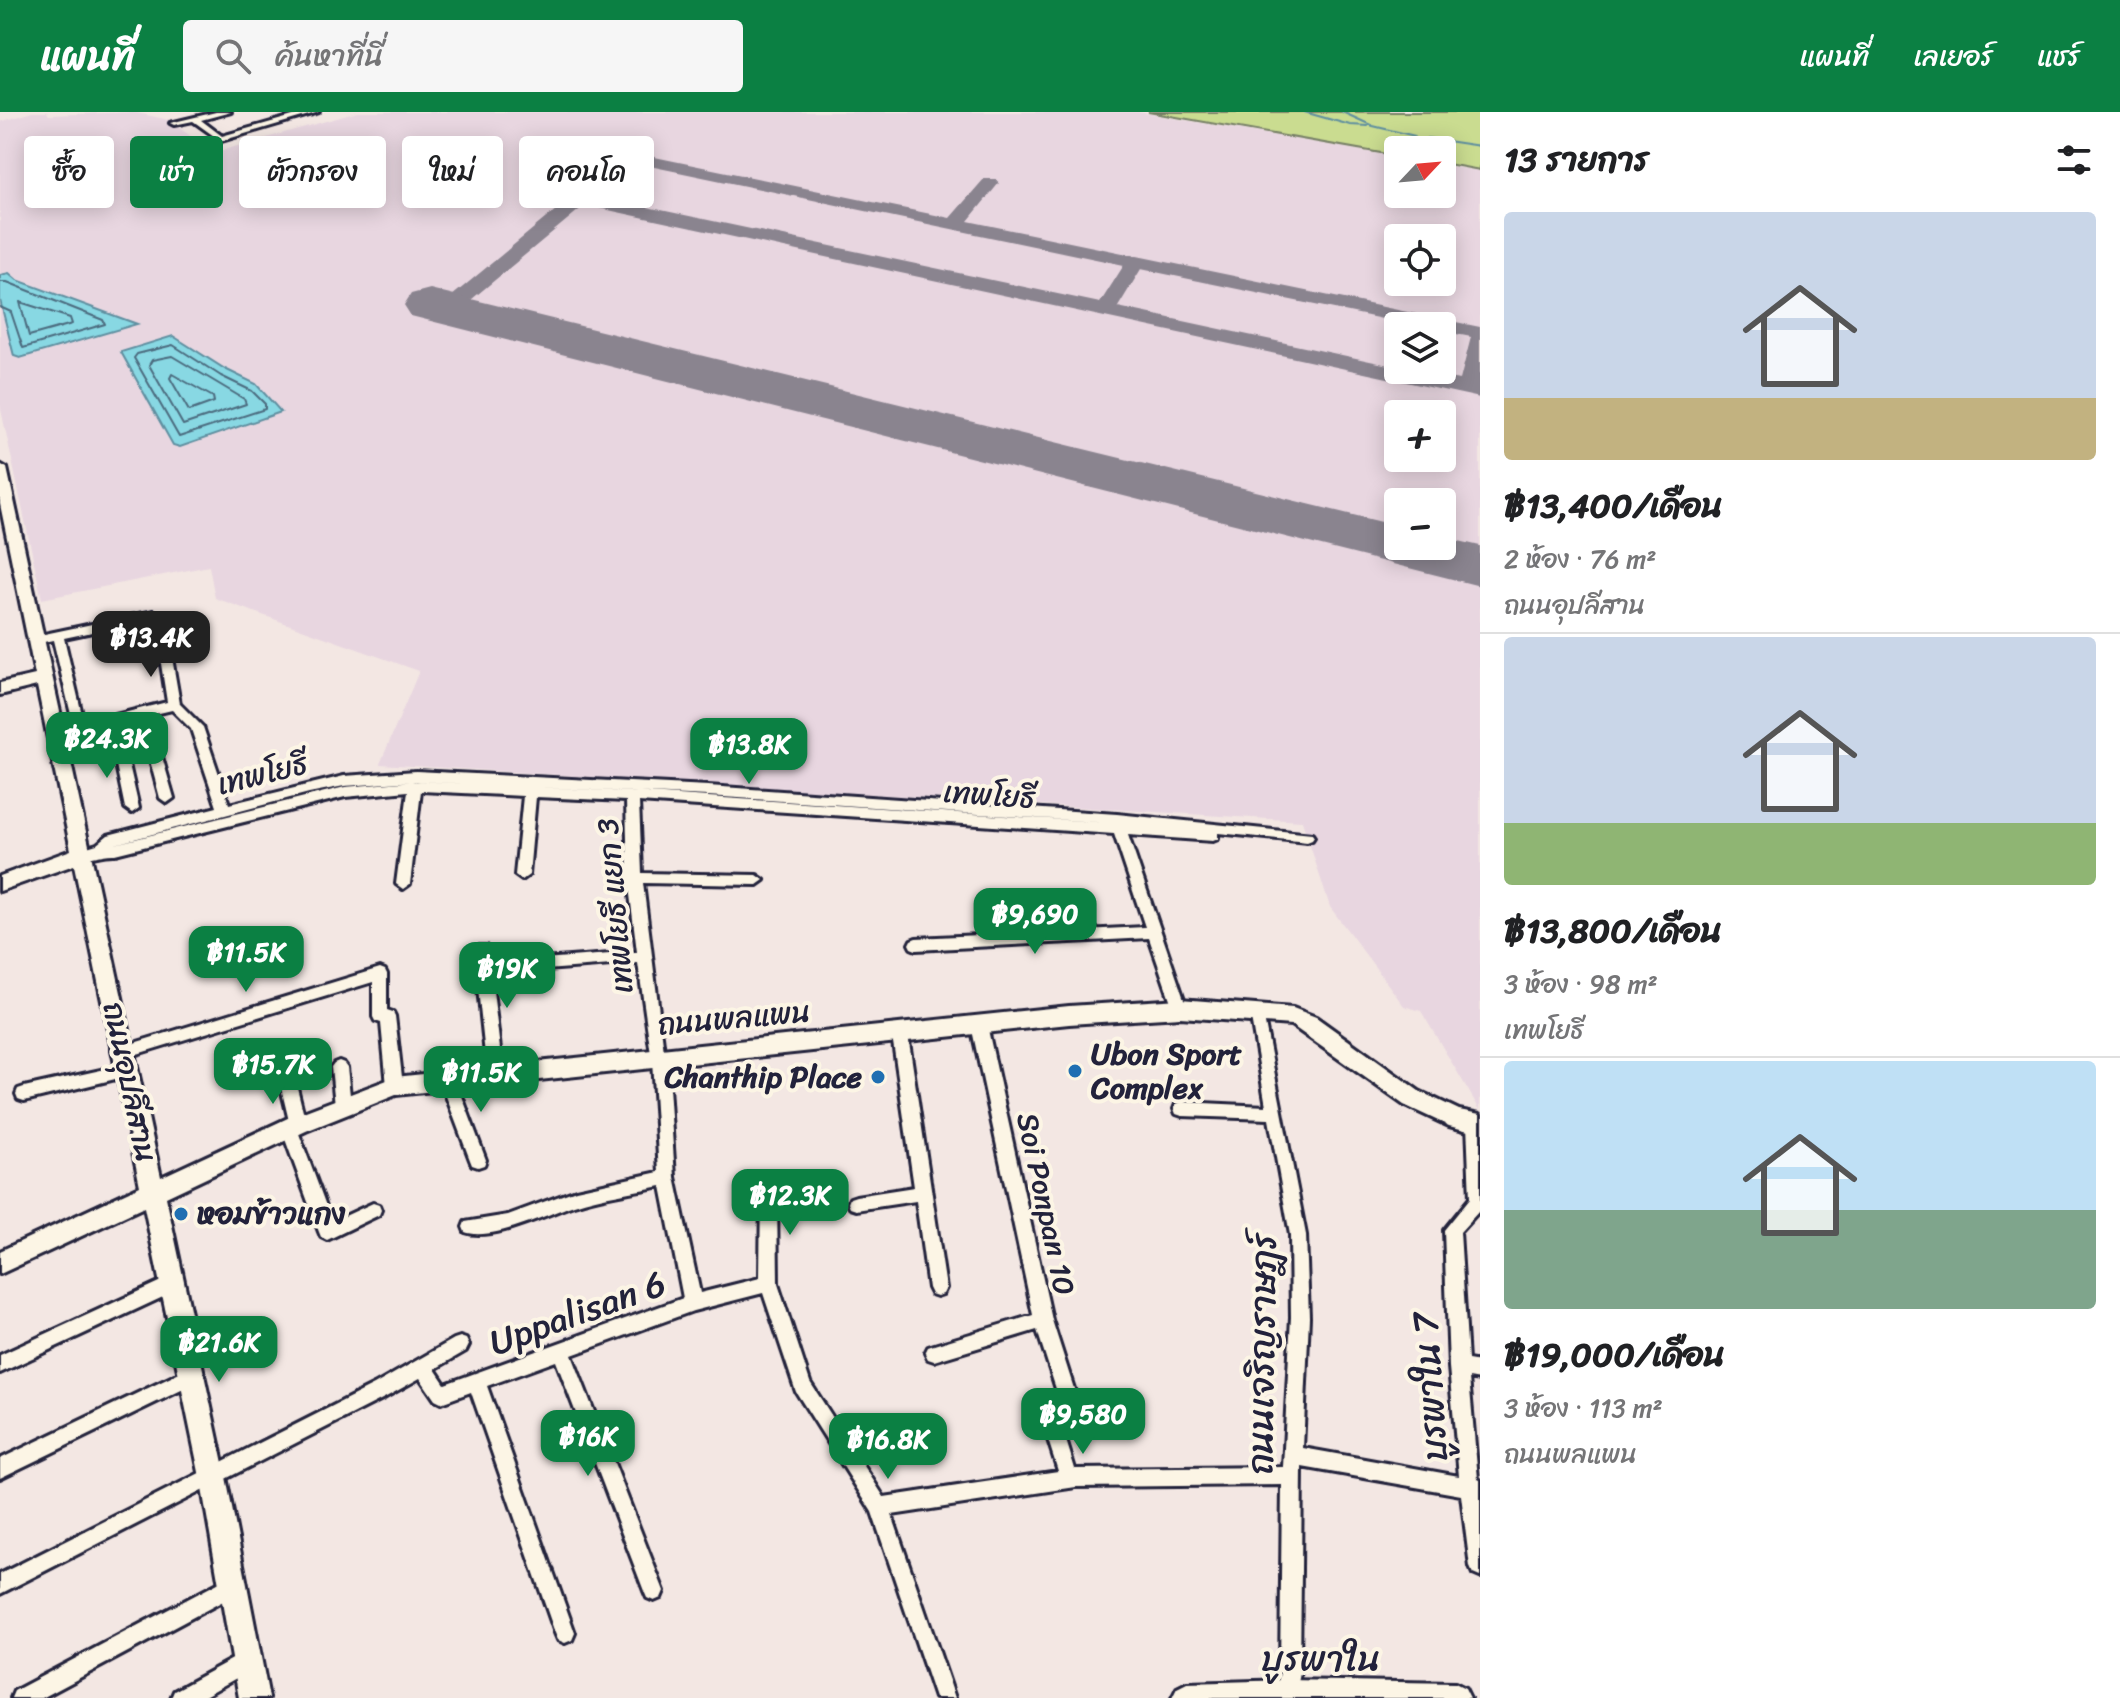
<!DOCTYPE html>
<html lang="th">
<meta charset="utf-8">
<style>
body{margin:0;font-family:Sriracha,"Playpen Sans Thai",sans-serif;background:#f6f6f6;color:#202124;height:100vh;display:flex;flex-direction:column;font-size:30px;white-space:nowrap}
*{box-sizing:border-box;margin:0}
p{font-size:26px;color:#757577}
.icon{flex:none;width:44px;height:44px;fill:none;stroke:currentColor;stroke-width:2;stroke-linecap:round;stroke-linejoin:round}
.map{position:relative;flex:1;overflow:hidden}
.panel{display:flex;flex-direction:column;background:#fff;width:640px}
.panel>*{flex:none}
.guide{position:absolute;left:24px;top:24px;width:760px;height:72px;display:flex;gap:16px}
.needle{width:52px;rotate:64deg}
.controls{position:absolute;left:1384px;top:24px;display:grid;gap:16px}
.controls a{display:grid;place-items:center;width:72px;height:72px;border-radius:8px;background:#fff;box-shadow:0 4px 20px #0003;font-size:40px}
.price{position:absolute;translate:-50% -68px;padding:0 18px;border-radius:16px;background:#0b8043;color:#fff;font-size:26px;line-height:52px;filter:drop-shadow(0 2px 4px #0008)}
.price::after{content:'';position:absolute;left:50%;top:48px;width:24px;height:18px;margin-left:-12px;background:inherit;clip-path:polygon(0 0,100% 0,50% 100%)}
.price.active{background:#222;color:#fff}
ul{padding:0;list-style:none}
li{display:grid;align-content:center;gap:16px;height:424px;padding:0 24px}
li+li{border-top:2px solid #e0e0e0}
li span{display:grid;place-items:center;height:248px;border-radius:8px;color:#555}
li>.icon{margin-inline-start:auto}
span .icon{width:144px;height:144px;fill:#fffc;stroke-width:1}
li b{font-size:34px}
h2{display:flex;justify-content:space-between;align-items:center;height:96px;padding:0 24px;font-size:34px}
.chip{padding:0 28px;border-radius:8px;background:#fff;box-shadow:0 4px 20px #0003;font-size:28px;line-height:72px}
.chip.active{background:#0b8043;color:#fff}
header{display:flex;align-items:center;gap:48px;box-sizing:border-box;height:112px;padding:0 40px;background:#0b8043;color:#fff}
header strong{font-size:38px}
nav{display:flex;gap:44px;margin-inline-start:auto;font-size:28px}
.search{width:560px;height:72px;background:#f6f6f6;display:flex;align-items:center;gap:20px;box-sizing:border-box;padding:0 28px;border-radius:8px;color:#757577;font-size:30px}
main{display:flex;flex:1;min-height:0}
.map>svg:first-child{display:block}
.built{fill:#e8d6e0;fill-rule:evenodd}
.green{fill:#cadc90;stroke:#767f66;stroke-width:2}
.water{fill:#88d8e3;stroke:#5f8fa0;stroke-width:2}
.lines{fill:none;stroke-linecap:round;stroke-linejoin:round}
.shore{stroke:#4b6b7e;stroke-width:2}
.stream{stroke:#5f8fa0;stroke-width:2}
.taxiway{fill:#8a848f;fill-rule:evenodd}
.runway{fill:#8a848f;fill-rule:evenodd}
.street-casing{stroke:#22223b;stroke-width:6}
.secondary-casing{stroke:#22223b;stroke-width:6}
.street{fill:#fcf5e5;fill-rule:evenodd}
.secondary{fill:#fcf5e5;fill-rule:evenodd}
.poi-dot{fill:#1f6fb2;stroke:#fcf5e5;stroke-width:3}
.labels{text-anchor:middle;stroke-width:8;stroke-linejoin:round;paint-order:stroke}
.street-label{font-size:30px;fill:#22223b;stroke:#fcf5e5}
.poi-label{font-size:30px;font-weight:bold;fill:#22223b;stroke:#fcf5e5;text-anchor:start}
.near-street-label{font-size:36px;fill:#22223b;stroke:#fcf5e5}
</style>
<header>
<strong>แผนที่</strong>
<div class="search"><svg class="icon" aria-label="search" viewBox="0 0 24 24"><circle cx="10" cy="10" r="6"/><path d="M15 15l6 6"/></svg>ค้นหาที่นี่</div>
<nav><a>แผนที่</a><a>เลเยอร์</a><a>แชร์</a></nav>
</header>
<main>
<div class="map">
<svg width="1480" height="1586" viewBox="0 0 1480 1586">
<rect width="100%" height="100%" fill="#f3e7e3"/>
<filter id="ink" filterUnits="userSpaceOnUse"><feTurbulence type="fractalNoise" baseFrequency=".0125" numOctaves="2"/><feDisplacementMap in="SourceGraphic" scale="16" xChannelSelector="R" yChannelSelector="G"/><feConvolveMatrix kernelMatrix="1 2 1 2 8 2 1 2 1" color-interpolation-filters="sRGB"/></filter>
<g filter="url(#ink)">
<path class="built" d="M32,0H47L49,3L133,0L169,8L213,41L358,0H1138L1398,45V82H1442V53L1480,59V998L1421,899L1404,894L1330,795L1302,709L380,652L419,559L215,486L209,454L42,487L0,293V10ZM1398,126H1442V170H1398ZM1398,214H1442V258H1398ZM1398,302H1442V346H1398ZM1398,390H1442V434H1398Z"/>
<path class="green" d="M1148,0H1480V58L1442,51V38H1398V44Z"/>
<path class="water" d="M9,161L17,168L137,212L20,246L14,244L0,188V163Z
M173,224L225,257L256,272L281,300L180,335L173,333L121,240Z"/>
<g class="lines">
<path class="shore" d="M0,170H7L103,208L105,212L23,236L11,200L0,195
M20,190L70,206L72,212L29,224Z
M173,233L221,264L252,279L265,292V297L179,325L134,246L137,242Z
M172,244L244,287L246,292L183,313L149,253L152,248Z
M172,262L213,285L214,290L189,299L170,266Z"/>
<path class="stream" d="M1304,0L1350,13L1368,14
M1342,0L1373,14L1415,24
M1427,26L1480,34"/>
<path class="taxiway" d="M640,42L950,106L984,67H996L999,71L968,109L1480,215V286L585,93L454,202H440L437,198L440,194L621,44ZM640,52L1124,153L1100,191L595,84L632,53ZM1141,157L1416,214H1442V219L1471,225L1460,268L1398,258V255L1118,195Z"/>
<path class="runway" d="M430,177L1398,414V434H1442V425L1480,434V474L411,204L404,193L411,182Z"/>
<g class="street-casing">
<path id="street" d="M216,0H231L201,8L222,24L307,0H319L221,29L193,9L174,13L170,11Z
M154,499L165,505L180,592L203,615L229,692L344,664L416,659L708,674L1117,702L1312,722L1314,725L1312,728L1307,730L1218,721V727L1213,729L1128,723L1187,896L1185,900H1175L1173,896L1149,826L916,838L911,836L909,832L911,828L916,826L1145,815L1114,722L639,690L642,761L757,763L764,768L757,773L643,771L664,940L667,945L675,1065L700,1181L760,1166L761,1079L763,1074L769,1072L775,1074L777,1079L778,1172L810,1270L884,1385L1058,1359L1038,1296L1041,1290L1047,1287L1053,1290L1056,1296L1075,1357L1283,1355L1291,1205L1290,1123L1269,1007L1182,1004L1176,1002L1174,997L1176,992L1182,990L1266,994L1250,900L1252,896L1257,894L1262,896L1306,1123L1309,1205L1303,1336L1459,1364L1449,1255L1444,1118L1470,1086L1467,1012L1469,1007L1475,1005L1480,1007V1098L1460,1120L1468,1248L1480,1250V1268L1469,1266L1478,1367L1480,1368V1465L1473,1462L1470,1455L1461,1383L1302,1355L1300,1561L1295,1586H1275L1280,1561L1282,1373L1076,1375L892,1403L955,1586H935L872,1400L796,1280L763,1181L693,1199L572,1243L664,1479L661,1486L654,1489L647,1486L644,1479L556,1249L487,1274L575,1521L572,1528L565,1531L558,1528L555,1521L471,1280L441,1291L435,1288L420,1266L386,1285L0,1482V1462L374,1273L454,1227L460,1225L466,1227L469,1233L466,1239L435,1257L445,1272L683,1186L661,1074C632,1080 602,1084 574,1093C547,1102 491,1130 465,1120L463,1115L465,1110L508,1103L576,1078L659,1060L652,949L638,851L491,862L503,962L500,967L495,968L490,967L487,962L474,838L476,834H486L490,851L637,840L628,766L626,689L536,685L529,763L522,768L515,763L523,684L421,679L410,772L403,777L396,772L408,679L345,685L115,742C102,741 88,748 77,746L75,742L77,738L97,732L108,723L217,695L191,617L172,598L79,620L75,619L53,528L35,532L29,528L35,524ZM154,507L167,590L84,611L64,526ZM415,669L345,675L115,732L309,681L344,674L416,669L708,684L1111,711L632,680Z
M150,620L156,624L174,686L167,691L160,686L145,630L125,635L139,696L132,701L125,696L113,638L61,651L55,647L56,644Z
M380,856L385,858L387,862V898L393,900L395,904L403,974L400,979L395,980L390,979L387,974L381,911L375,909L373,905V870L124,946L119,944L116,940L119,936L124,934Z
M979,907L984,909L987,913L1052,1208L1075,1280L1072,1286L1066,1289L1060,1286L1057,1280L1037,1218L934,1249L928,1247L925,1241L928,1235L934,1233L1033,1203L971,913L974,909Z
M900,917L905,919L908,923L946,1176L943,1182L937,1184L931,1182L928,1176L916,1089L856,1098L850,1096L848,1091L850,1086L856,1084L914,1075L892,923L895,919Z
M339,949L344,951L347,955L351,993L349,998L343,1000L337,998L335,993L331,955L334,951Z
M128,952L133,953L136,958L133,963L128,964L24,989L18,987L16,982L18,977L24,975Z
M287,961L292,962L295,967L306,1012L304,1017L298,1019L332,1110L373,1091L379,1093L381,1098L379,1103L327,1128L321,1125L319,1120L281,1016L283,1011L289,1009L279,967L282,962Z
M448,962L453,963L456,968L486,1048L484,1053L478,1055L472,1053L470,1048L440,968L443,963Z
M172,1164L178,1166L181,1172L178,1178L0,1261V1243Z
M192,1255L198,1258L201,1264L198,1270L0,1366V1347Z
M233,1463L240,1466L243,1473L240,1480L42,1586H11L14,1579Z
M247,1539L254,1542L257,1549L254,1556L201,1586H171L174,1579Z"/>
</g>
<g class="secondary-casing">
<path id="secondary" d="M0,352L7,356L161,1065L290,1005L395,965L1069,894L1180,887L1293,896L1316,905L1419,979L1459,998L1480,1002V1022L1449,1014L1404,993L1291,913L1180,905L1069,912L396,983L306,1019L166,1085L226,1365L269,1586H239L200,1365L144,1095L0,1162V1139L140,1074L74,753L0,779V764L71,738L37,574L0,583V571L35,563L0,392Z
M1286,1568L1455,1571L1465,1576L1470,1586H1172L1177,1576L1187,1571Z"/>
</g>
<use href="#street" class="street"/>
<use href="#secondary" class="secondary"/>
</g>
</g>
<g class="poi-dot">
<circle cx="1075" cy="959" r="8"/>
<circle cx="878" cy="965" r="8"/>
<circle cx="181" cy="1102" r="8"/>
</g>
<g class="labels">
<g class="street-label">
<text transform="translate(262 662) rotate(-14)" y="10">เทพโยธี</text>
<text transform="translate(989 683) rotate(4)" y="10">เทพโยธี</text>
<text transform="translate(615 794) rotate(-95)" y="10">เทพโยธี แยก 3</text>
<text transform="translate(734 906) rotate(-5)" y="10">ถนนพลแพน</text>
<text transform="translate(130 970) rotate(78)" y="10">ถนนอุปลีสาน</text>
<text transform="translate(1046 1092) rotate(78)" y="10">Soi Ponpan 10</text>
</g>
<g class="poi-label">
<text x="1091" y="952">Ubon Sport<tspan x="1091" dy="34">Complex</tspan></text>
<text x="862" y="975" text-anchor="end">Chanthip Place</text>
<text x="197" y="1112">หอมข้าวแกง</text>
</g>
<g class="near-street-label">
<text transform="translate(577 1200) rotate(-20)" y="13">Uppalisan 6</text>
<text transform="translate(1261 1242) rotate(-89)" y="13">ถนนเจริญราษฎร์</text>
<text transform="translate(1429 1275) rotate(-94)" y="13">บูรพาใน 7</text>
<text x="1321" y="1559">บูรพาใน</text>
</g>
</g>
</svg>
<div class="controls">
<a><svg class="needle" viewBox="-14 -14 28 28"><path d="M0-13l5 13h-10z" fill="#e53935"/><path d="M0 13l5-13h-10z" fill="#757577"/></svg></a>
<a><svg class="icon" aria-label="locate" viewBox="0 0 24 24"><circle cx="12" cy="12" r="6"/><path d="M12 2v4M12 18v4M2 12h4M18 12h4"/></svg></a>
<a><svg class="icon" aria-label="layers" viewBox="0 0 24 24"><path d="M12 4l9 5-9 5-9-5zM3 14l9 5 9-5"/></svg></a>
<a>+</a>
<a>−</a>
</div>
<b class="price active" style="left:151px;top:567px">฿13.4K</b>
<b class="price" style="left:107px;top:668px">฿24.3K</b>
<b class="price" style="left:749px;top:674px">฿13.8K</b>
<b class="price" style="left:1035px;top:844px">฿9,690</b>
<b class="price" style="left:246px;top:882px">฿11.5K</b>
<b class="price" style="left:507px;top:898px">฿19K</b>
<b class="price" style="left:273px;top:994px">฿15.7K</b>
<b class="price" style="left:481px;top:1002px">฿11.5K</b>
<b class="price" style="left:790px;top:1125px">฿12.3K</b>
<b class="price" style="left:219px;top:1272px">฿21.6K</b>
<b class="price" style="left:1083px;top:1344px">฿9,580</b>
<b class="price" style="left:588px;top:1366px">฿16K</b>
<b class="price" style="left:888px;top:1369px">฿16.8K</b>
<div class="guide">
<a class="chip">ซื้อ</a>
<a class="chip active">เช่า</a>
<a class="chip">ตัวกรอง</a>
<a class="chip">ใหม่</a>
<a class="chip">คอนโด</a>
</div>
</div>
<section class="panel">
<h2>13 รายการ<svg class="icon" aria-label="filters" viewBox="0 0 24 24"><path d="M4 7h16M4 17h16"/><circle cx="9" cy="7" r="2"/><circle cx="15" cy="17" r="2"/></svg></h2>
<ul>
<li><span style="background:linear-gradient(#c9d6e8 75%,#c2b280 0)"><svg class="icon" aria-label="home" viewBox="0 0 24 24"><path d="M3 11l9-7 9 7M6 9v11h12V9"/></svg></span><div><b>฿13,400/เดือน</b><p>2 ห้อง · 76 m²</p><p>ถนนอุปลีสาน</p></div></li>
<li><span style="background:linear-gradient(#c9d6e8 75%,#8fb573 0)"><svg class="icon" aria-label="home" viewBox="0 0 24 24"><path d="M3 11l9-7 9 7M6 9v11h12V9"/></svg></span><div><b>฿13,800/เดือน</b><p>3 ห้อง · 98 m²</p><p>เทพโยธี</p></div></li>
<li><span style="background:linear-gradient(#bfe0f5 60%,#7fa58c 0)"><svg class="icon" aria-label="home" viewBox="0 0 24 24"><path d="M3 11l9-7 9 7M6 9v11h12V9"/></svg></span><div><b>฿19,000/เดือน</b><p>3 ห้อง · 113 m²</p><p>ถนนพลแพน</p></div></li>
</ul>
</section>
</main>
